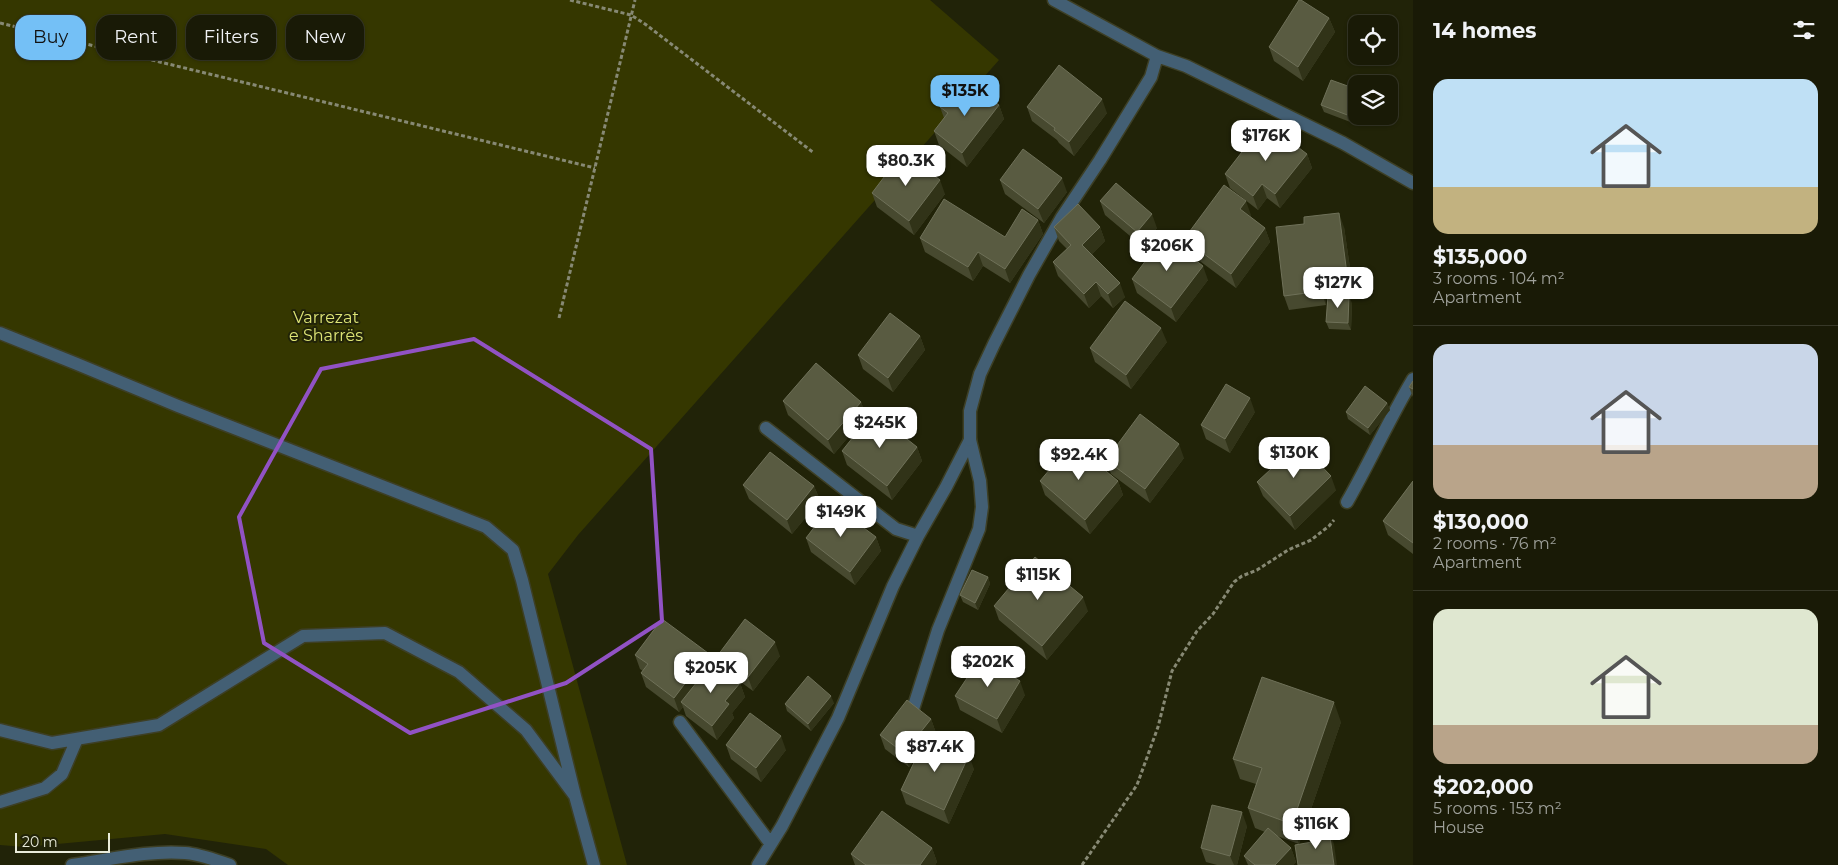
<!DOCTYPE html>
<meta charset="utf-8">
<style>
body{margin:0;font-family:Montserrat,sans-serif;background:#262714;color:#f1f3f6;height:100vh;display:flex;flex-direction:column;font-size:19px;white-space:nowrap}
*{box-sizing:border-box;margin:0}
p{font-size:16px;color:#9fa19b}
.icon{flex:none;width:28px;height:28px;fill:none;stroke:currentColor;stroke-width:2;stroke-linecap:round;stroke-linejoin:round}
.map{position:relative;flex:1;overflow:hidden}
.panel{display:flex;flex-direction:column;background:#191a06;width:425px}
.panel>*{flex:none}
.top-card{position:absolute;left:15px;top:15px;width:475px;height:45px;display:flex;gap:10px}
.fabs{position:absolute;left:1348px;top:15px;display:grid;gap:10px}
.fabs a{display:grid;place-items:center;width:50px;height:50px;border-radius:10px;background:#191a06;box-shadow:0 1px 4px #0004,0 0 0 1px #373828;font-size:25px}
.scale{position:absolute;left:15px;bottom:12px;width:95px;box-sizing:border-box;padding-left:5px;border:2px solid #e9ebda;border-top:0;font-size:14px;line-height:18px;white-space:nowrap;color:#e9ebda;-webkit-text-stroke:4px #212308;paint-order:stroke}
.price{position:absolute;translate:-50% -42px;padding:0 11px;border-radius:10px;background:#fff;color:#222;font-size:16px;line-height:32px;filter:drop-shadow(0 1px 2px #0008)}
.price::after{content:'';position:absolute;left:50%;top:30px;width:15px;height:11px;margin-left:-8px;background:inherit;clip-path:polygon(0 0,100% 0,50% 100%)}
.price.selected{background:#74c0f6;color:#111}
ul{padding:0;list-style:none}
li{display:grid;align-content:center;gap:10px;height:265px;padding:0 20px}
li+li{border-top:1px solid #373828}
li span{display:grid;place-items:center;height:155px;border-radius:15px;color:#555}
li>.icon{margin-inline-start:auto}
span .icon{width:90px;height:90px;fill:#fffc;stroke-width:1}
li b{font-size:21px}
h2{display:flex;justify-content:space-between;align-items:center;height:60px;padding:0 20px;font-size:21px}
.chip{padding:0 18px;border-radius:15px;background:#191a06;box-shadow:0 1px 4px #0004,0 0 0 1px #373828;font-size:18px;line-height:45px}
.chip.selected{background:#74c0f6;color:#111}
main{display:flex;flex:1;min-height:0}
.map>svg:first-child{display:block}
.green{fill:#353700}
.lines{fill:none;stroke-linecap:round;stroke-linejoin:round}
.service-casing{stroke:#3d3f25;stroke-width:15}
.minor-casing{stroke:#3d3f25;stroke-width:15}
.path{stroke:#878974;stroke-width:3;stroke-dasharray:4 2.5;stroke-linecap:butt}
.service{stroke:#435f74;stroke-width:12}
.minor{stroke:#435f74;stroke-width:12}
.wall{fill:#47492f}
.shaded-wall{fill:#313318}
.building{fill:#595b41;stroke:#6f7159}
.marked{fill:none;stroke:#9152c4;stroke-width:4;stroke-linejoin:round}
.labels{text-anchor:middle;stroke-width:4;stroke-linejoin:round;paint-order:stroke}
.park-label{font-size:16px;fill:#dee576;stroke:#212308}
</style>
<main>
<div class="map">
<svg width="1413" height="865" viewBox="0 0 1413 865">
<rect width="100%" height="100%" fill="#212308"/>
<path class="green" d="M0,0H930L999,60L578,535L548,574L627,865H288L266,849L165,834L25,847L0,845Z"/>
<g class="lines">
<g class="service-casing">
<path id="service" d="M0,333L77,364L178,406L486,527L513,550L522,580L575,796
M766,428L896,529L918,536
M913,709L938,630L979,529L982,507L980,481L970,440
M680,722L770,843
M0,730L52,743L159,725L303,636L385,633L459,672L526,730L575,796L594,865
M0,802L45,788L62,774L77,739
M758,865L782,826L838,718L893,586L918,536L946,487L970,440"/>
</g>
<g class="minor-casing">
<path id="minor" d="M1054,0L1157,56L1186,66L1343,143L1413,183
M970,440V411L980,374L994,344L1029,275L1062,217L1100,160L1151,77L1157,56
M1347,502C1370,462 1389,419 1413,379
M72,865C109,860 148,850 185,853C200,854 215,860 230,865"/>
</g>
<path class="path" d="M570,0L631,15L645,24L814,153
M0,23L595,168
M559,318L635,0
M1082,865L1137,785L1158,727L1172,671L1197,631L1213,614L1234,582L1242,576L1257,570L1288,550L1311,540L1329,526L1334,520"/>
<use href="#service" class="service"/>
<use href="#minor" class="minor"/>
</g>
<path class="wall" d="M1329,18L1335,32L1303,81L1274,61L1269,47Z
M1356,89V114L1353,123L1324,112L1321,105Z
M961,100L999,105L1004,119L967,167L939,145L934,131L944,118L940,107Z
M1027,107L1107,113L1074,156L1059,143L1057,140L1032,121Z
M1307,154L1312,168L1280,208L1267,198L1258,210L1230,188L1225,174Z
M1000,180L1067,192L1044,223L1005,194Z
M872,193L945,194L914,235L877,207Z
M1100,201L1157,228L1142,246L1105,215Z
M1251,215L1250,216L1265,228L1270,242L1236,288L1189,253L1184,239Z
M1038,220L1043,234L1010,283L983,266L973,281L925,252L920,238L1005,237Z
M1054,227H1100L1105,241L1092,254L1125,297L1113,308L1101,296L1089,308L1058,276L1053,262L1067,249L1059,241Z
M1344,227L1353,288L1324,291L1326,305L1289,310L1284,296Z
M1132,279L1208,280L1176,322L1137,293Z
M1352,303L1351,330L1329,329L1326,322Z
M920,336L925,350L893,392L863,369L858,355Z
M1167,342L1131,389L1095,362L1090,348Z
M1413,381V397L1409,387Z
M783,401L861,402L866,416L834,454L788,415Z
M1387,403L1390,410L1370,435L1348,419L1346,412Z
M1255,412L1230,453L1206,439L1201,425Z
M917,447L922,461L892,500L847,465L842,451Z
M1184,458L1150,503L1111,474L1106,460Z
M1040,481H1118L1123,495L1090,534L1045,495Z
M1413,481V554L1388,535L1383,521Z
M1257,482L1336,490L1295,530L1263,496Z
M743,485L814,486L820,500L792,534L749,499Z
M876,537L881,551L855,585L811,552L806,538Z
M988,577L990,584L978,610L963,602L960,595Z
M994,606L1088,611L1047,660L999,620Z
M708,653L711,664L740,683L745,697L732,713L734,718L717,740L686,716L683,707L679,712L646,687L641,673L643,671L640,669L635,655Z
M718,655L780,656L753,691L723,669Z
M1025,695L1002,733L960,710L955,696Z
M834,703L811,731L787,711L785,704Z
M931,719L936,733L932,737L974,769L949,824L906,804L901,790L917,757L909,767L885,749L880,735Z
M1341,722L1299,844L1277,836L1291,848L1296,862L1293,865H1248L1244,856L1265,832L1255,828L1248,808L1256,784L1240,779L1233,759Z
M726,745L786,750L761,782L731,759Z
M1247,826L1237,865H1217L1206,862L1201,848Z
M932,848L937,862L935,865H855L851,854Z"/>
<path class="shaded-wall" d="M1329,18L1335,32L1303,81L1298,67Z
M1102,99L1107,113L1074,156L1069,142Z
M1356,100V114L1353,123L1350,116Z
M999,105L1004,119L967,167L962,153Z
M1307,154L1312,168L1280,208L1275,194Z
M1062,178L1067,192L1044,223L1038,209Z
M940,180L945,194L914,235L909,221Z
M1262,184L1267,198L1258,210L1253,196Z
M1246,201L1251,215L1245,223L1240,209Z
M1339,213L1344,227L1353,288L1347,274Z
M1152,214L1157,228L1142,246L1137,232Z
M1038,220L1043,234L1010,283L1005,269Z
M1100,227L1105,241L1087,259L1082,245Z
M1265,228L1270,242L1236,288L1231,274Z
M978,252L983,266L973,281L968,267Z
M1203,266L1208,280L1176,322L1171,308Z
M1319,277L1324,291L1326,305L1321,291Z
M1096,282L1101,296L1089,308L1084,294Z
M1120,283L1125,297L1113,308L1108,294Z
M1349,296L1352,303L1351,330L1348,323Z
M1161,328L1167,342L1131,389L1126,375Z
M920,336L925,350L893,392L888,378Z
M1250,398L1255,412L1230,453L1225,439Z
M861,402L866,416L834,454L828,440Z
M1387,403L1390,410L1370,435L1368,428Z
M1179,444L1184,458L1150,503L1145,489Z
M917,447L922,461L892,500L887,486Z
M1331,476L1336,490L1295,530L1290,516Z
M1118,481L1123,495L1090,534L1085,520Z
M814,486L820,500L792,534L787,520Z
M876,537L881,551L855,585L850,572Z
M988,577L990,584L978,610L975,603Z
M1083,597L1088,611L1047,660L1042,646Z
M775,642L780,656L753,691L748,677Z
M708,653L713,667L681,702L683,707L679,712L674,698Z
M1020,681L1025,695L1002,733L997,719Z
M740,683L745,697L732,713L734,718L717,740L712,726L725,701Z
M831,696L834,703L811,731L808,724Z
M1334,702L1341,722L1299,844L1292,824Z
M931,719L936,733L909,767L904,753Z
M781,736L786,750L761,782L756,768Z
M969,755L974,769L949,824L944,810Z
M1242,812L1247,826L1237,865H1234L1230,856Z
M1329,830L1334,844L1337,865H1334Z
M932,848L937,862L935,865H920Z
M1291,848L1296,862L1293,865H1275Z"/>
<path class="building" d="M1299,0H1301L1329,18L1298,67L1269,47Z
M1059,65L1102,99L1069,142L1054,130L1055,128L1027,107Z
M1331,80L1356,89V100L1350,116L1321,105Z
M973,85L999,105L962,153L934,131L948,113L940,107L951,93L961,100Z
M1265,122L1307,154L1275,194L1262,184L1253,196L1225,174Z
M1023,149L1062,178L1038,209L1000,180Z
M903,152L940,180L909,221L872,193Z
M1116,183L1152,214L1137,232L1100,201Z
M1224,185L1246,201L1240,209L1265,228L1231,274L1184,239Z
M944,199L1005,237L1022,209L1038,220L1005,269L978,252L968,267L920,238Z
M1078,204L1100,227L1082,245L1120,283L1108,294L1096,282L1084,294L1053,262L1071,245L1054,227Z
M1339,213L1347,274L1319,277L1321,291L1284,296L1276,227L1304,224V217Z
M1164,236L1203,266L1171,308L1132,279Z
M1328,295L1349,296L1348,323L1326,322Z
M1125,301L1161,328L1126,375L1090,348Z
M890,313L920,336L888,378L858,355Z
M816,363L861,402L828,440L783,401Z
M1413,381V389L1409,387Z
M1226,384L1250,398L1225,439L1201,425Z
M1365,386L1387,403L1368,428L1346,412Z
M873,412L917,447L887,486L842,451Z
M1140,414L1179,444L1145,489L1106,460Z
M1072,443L1118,481L1085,520L1040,481Z
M1299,443L1331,476L1290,516L1257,482Z
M770,452L814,486L787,520L743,485Z
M1413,481V543L1383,521Z
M832,504L876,537L850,572L806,538Z
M1035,557L1083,597L1042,646L994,606Z
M972,570L988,577L975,603L960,595Z
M662,619L708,653L674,698L641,673L648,664L635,655Z
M745,619L775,642L748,677L718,655Z
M981,657L1020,681L997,719L955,696Z
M713,662L740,683L725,701L729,704L712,726L681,702Z
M808,676L831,696L808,724L785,704Z
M1262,677L1334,702L1292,824L1248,808L1262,768L1233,759Z
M907,700L931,719L904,753L880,735Z
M750,713L781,736L756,768L726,745Z
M927,735L969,755L944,810L901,790Z
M1212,805L1242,812L1230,856L1201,848Z
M882,811L932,848L920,865H866L851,854Z
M1268,828L1291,848L1275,865H1255L1244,856Z
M1329,830L1334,865H1298L1295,845L1312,842L1311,832Z"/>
<path class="marked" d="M474,339L651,449L662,621L566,683L410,733L264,643L239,517L321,369Z"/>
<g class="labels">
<g class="park-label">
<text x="326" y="323">Varrezat<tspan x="326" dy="18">e Sharrës</tspan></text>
</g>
</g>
</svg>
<div class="fabs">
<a><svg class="icon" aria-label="locate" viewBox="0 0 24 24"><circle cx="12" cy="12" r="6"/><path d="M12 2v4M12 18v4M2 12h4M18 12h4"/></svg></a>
<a><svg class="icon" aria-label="layers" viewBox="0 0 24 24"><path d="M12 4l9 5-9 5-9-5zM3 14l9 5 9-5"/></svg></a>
</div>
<div class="scale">20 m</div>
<b class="price selected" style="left:965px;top:117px">$135K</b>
<b class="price" style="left:1266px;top:162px">$176K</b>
<b class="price" style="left:906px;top:187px">$80.3K</b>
<b class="price" style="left:1167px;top:272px">$206K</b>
<b class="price" style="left:1338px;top:309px">$127K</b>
<b class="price" style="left:880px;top:449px">$245K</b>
<b class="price" style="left:1294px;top:479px">$130K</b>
<b class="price" style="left:1079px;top:481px">$92.4K</b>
<b class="price" style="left:841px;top:538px">$149K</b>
<b class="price" style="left:1038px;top:601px">$115K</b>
<b class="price" style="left:988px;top:688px">$202K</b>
<b class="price" style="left:711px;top:694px">$205K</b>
<b class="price" style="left:935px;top:773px">$87.4K</b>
<b class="price" style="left:1316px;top:850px">$116K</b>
<div class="top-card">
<a class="chip selected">Buy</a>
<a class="chip">Rent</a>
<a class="chip">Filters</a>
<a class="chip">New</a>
</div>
</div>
<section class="panel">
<h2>14 homes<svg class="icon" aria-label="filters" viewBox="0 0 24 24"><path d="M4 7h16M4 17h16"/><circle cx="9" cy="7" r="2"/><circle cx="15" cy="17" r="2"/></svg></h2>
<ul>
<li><span style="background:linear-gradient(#bfe0f5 70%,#c2b280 0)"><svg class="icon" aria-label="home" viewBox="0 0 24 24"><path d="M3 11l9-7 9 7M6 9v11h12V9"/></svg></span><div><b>$135,000</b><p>3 rooms · 104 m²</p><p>Apartment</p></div></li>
<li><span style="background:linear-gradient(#c9d6e8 65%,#b9a48a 0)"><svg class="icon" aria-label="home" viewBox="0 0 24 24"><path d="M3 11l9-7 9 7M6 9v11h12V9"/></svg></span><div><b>$130,000</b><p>2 rooms · 76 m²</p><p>Apartment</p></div></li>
<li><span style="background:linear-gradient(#dfe7d0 75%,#b9a48a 0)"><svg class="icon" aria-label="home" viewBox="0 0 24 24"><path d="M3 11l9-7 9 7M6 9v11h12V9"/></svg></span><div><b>$202,000</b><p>5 rooms · 153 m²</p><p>House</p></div></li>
</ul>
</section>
</main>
